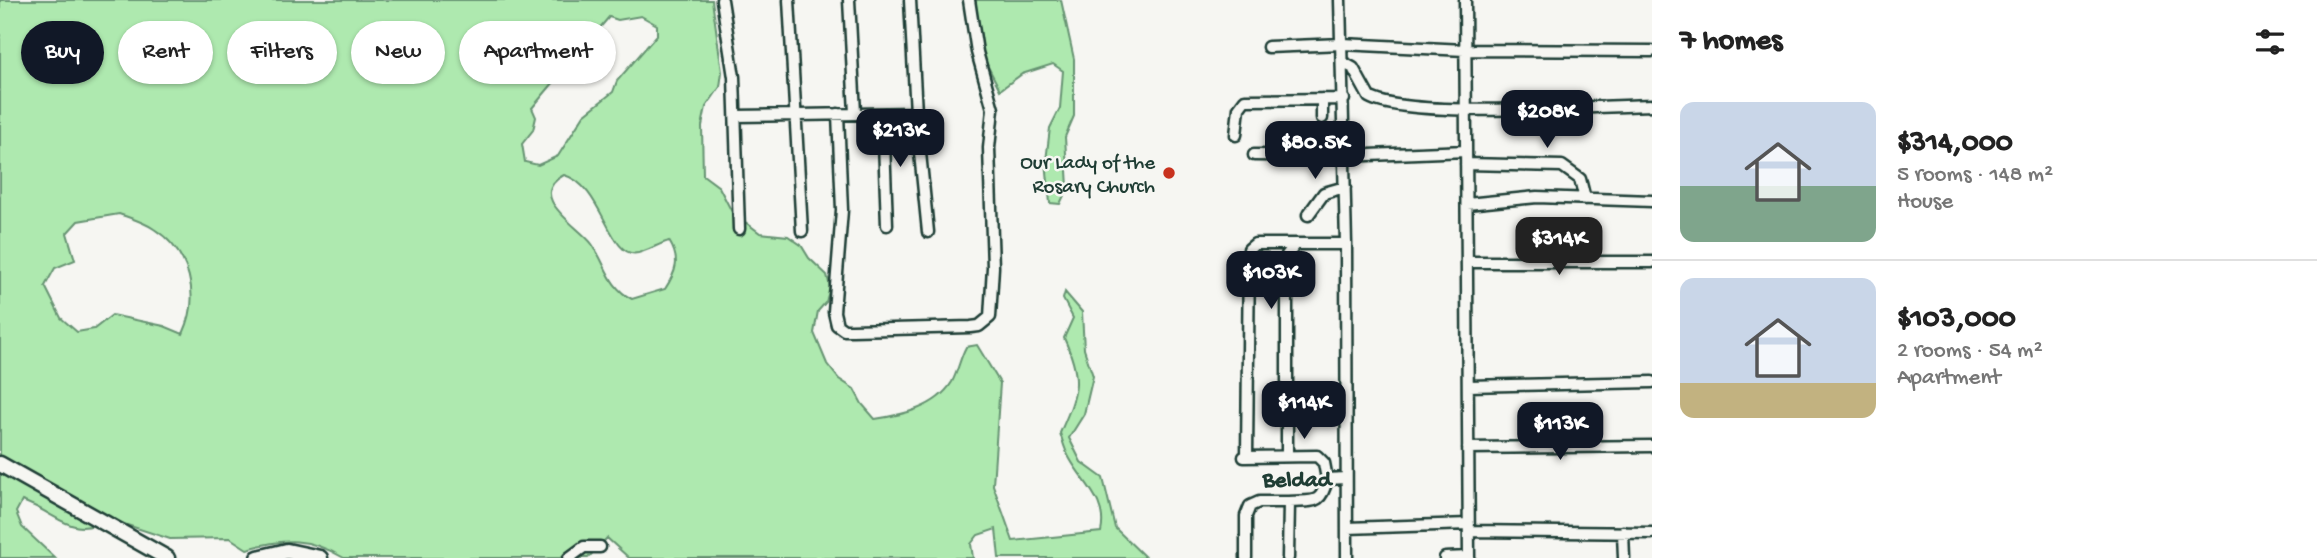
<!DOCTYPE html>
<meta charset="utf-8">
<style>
body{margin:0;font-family:"Gochi Hand",sans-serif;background:#f2f2f2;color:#222;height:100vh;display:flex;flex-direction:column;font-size:26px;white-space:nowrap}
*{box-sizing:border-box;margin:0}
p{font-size:23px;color:#767676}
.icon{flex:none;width:38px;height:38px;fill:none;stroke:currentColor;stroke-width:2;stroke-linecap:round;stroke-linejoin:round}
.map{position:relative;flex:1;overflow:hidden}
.drawer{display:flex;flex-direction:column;background:#fff;width:665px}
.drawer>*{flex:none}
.banner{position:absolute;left:21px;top:21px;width:665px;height:63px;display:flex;gap:14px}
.price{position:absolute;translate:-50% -60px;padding:0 16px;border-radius:14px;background:#111827;color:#fff;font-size:23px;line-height:46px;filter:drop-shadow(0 2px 4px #0008)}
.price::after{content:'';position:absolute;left:50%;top:42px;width:21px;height:16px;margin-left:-10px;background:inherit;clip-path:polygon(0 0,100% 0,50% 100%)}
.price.selected{background:#222;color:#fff}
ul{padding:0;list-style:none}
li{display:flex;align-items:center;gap:21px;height:175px;padding:0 28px}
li+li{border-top:2px solid #e0e0e0}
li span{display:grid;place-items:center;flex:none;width:196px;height:140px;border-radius:14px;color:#555}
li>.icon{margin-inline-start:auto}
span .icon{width:84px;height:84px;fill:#fffc;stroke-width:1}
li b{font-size:30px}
h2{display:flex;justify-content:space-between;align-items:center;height:84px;padding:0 28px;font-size:30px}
.chip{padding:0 24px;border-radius:32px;background:#fff;box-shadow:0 2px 5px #0004;font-size:24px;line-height:63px}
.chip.selected{background:#111827;color:#fff}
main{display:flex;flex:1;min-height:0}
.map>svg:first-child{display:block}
.green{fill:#aee9af;stroke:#669372;stroke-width:2;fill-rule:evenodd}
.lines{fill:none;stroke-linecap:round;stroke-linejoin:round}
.minor-casing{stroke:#1f3d34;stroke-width:15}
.secondary-casing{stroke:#1f3d34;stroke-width:19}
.minor{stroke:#f6f6f2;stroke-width:10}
.secondary{stroke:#f6f6f2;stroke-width:14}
.poi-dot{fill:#c8321e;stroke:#f6f6f2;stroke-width:2.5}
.labels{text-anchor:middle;stroke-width:5;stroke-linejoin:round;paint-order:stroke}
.poi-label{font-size:21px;fill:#1f3d34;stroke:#f6f6f2;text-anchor:end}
.neighbourhood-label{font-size:23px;font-weight:bold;fill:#1f3d34;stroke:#f6f6f2}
</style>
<main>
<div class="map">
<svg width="1652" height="558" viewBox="0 0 1652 558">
<rect width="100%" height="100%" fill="#f6f6f2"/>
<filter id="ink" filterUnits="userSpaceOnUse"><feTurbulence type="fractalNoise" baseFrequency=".0143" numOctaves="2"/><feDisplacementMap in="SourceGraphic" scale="14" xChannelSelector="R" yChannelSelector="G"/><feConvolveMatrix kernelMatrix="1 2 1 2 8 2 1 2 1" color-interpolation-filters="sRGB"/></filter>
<g filter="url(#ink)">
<path class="green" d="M0,0H712L722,72L720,87L706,107L702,126L703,175L719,187L732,212L760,233L788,236L801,245L809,258L827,275L830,287L826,302L818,311L814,333L827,364L839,379L854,389L862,404L875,419C902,415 936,408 952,382C958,371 960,358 966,347L977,345L1000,383L993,485L1013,541L1101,532C1108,501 1083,483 1070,459C1065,451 1063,442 1060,433C1078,392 1083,380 1064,338L1073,318L1063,299L1065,292L1082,312L1084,349L1093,376L1084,414L1069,438L1081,462L1103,478L1115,528L1146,558H999L996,529L978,535L971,544L973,558H629L607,538L588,558H344C309,537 285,538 247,549L230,538L170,539L109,519C70,540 60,514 22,501L16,512L22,527L55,558H0ZM641,16L657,25V35L617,81L613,92L584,115L558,156L538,165L525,162L522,144L533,130L536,117L532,108L609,17L618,20ZM564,175C603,185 609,260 638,253C649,250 659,244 669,241C681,260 676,272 665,289L632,299C609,288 606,264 592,244C580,227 524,196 564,175ZM119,214C130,218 144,222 154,229C190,252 201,296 183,334L164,326L112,315L94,329L77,332L61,318L45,286L55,268L75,260L67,233L78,221Z
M974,0H1061L1074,59V116L1065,137L1068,187L1060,204L1050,203L1046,161L1050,128L1060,108L1063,71L1053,64L1022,74L1000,90L983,57Z"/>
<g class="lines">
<g class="minor-casing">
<path id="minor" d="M722,0L734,77L739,229
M789,0L802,231
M849,0L855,113
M910,0L916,113L928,232
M1340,0L1346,244L1347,558
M1465,0L1469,558
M1268,47L1342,44L1465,50L1652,51
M1344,63L1353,68L1369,97C1408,119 1598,106 1652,105
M838,114L842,210L834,312L837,325L844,330H852L971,327L979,326L990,317L993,267L989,148L993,109L977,52L969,0
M883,114L887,225
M736,116L916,113
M1322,118V99
M1236,135L1239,108L1245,100L1344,99
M1254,155L1345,156L1466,151
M1466,164L1562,166L1580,179L1585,199
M1467,204L1537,197L1652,201
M1308,215L1324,193L1345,187
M1467,262H1652
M1468,386L1652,382
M1468,448L1652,446
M1287,456V255L1296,244H1346
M1244,457L1317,456L1324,463L1327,479
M1247,457L1249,249L1255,244H1296
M1347,528L1469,524
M1469,531L1652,533
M1623,532L1624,558
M569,558L584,547H600
M1246,558V516L1250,506L1259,502H1289
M1288,558L1289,502C1313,500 1321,506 1327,479L1346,478
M1445,558L1469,557"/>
</g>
<g class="secondary-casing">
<path id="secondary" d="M0,464L167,558
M258,558L287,551L320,558"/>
</g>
<use href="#minor" class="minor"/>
<use href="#secondary" class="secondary"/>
</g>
</g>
<circle class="poi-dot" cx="1169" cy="173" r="7"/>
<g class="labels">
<g class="poi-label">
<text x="1155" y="168">Our Lady of the<tspan x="1155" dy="24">Rosary Church</tspan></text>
</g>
<g class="neighbourhood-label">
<text x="1297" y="486">Beldad</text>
</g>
</g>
</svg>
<b class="price" style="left:1547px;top:150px">$208K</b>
<b class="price" style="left:900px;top:169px">$213K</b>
<b class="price" style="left:1315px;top:181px">$80.5K</b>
<b class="price selected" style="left:1559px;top:277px">$314K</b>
<b class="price" style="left:1271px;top:311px">$103K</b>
<b class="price" style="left:1304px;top:441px">$114K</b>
<b class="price" style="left:1560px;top:462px">$113K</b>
<div class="banner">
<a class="chip selected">Buy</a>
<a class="chip">Rent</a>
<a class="chip">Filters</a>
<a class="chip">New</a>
<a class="chip">Apartment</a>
</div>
</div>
<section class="drawer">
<h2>7 homes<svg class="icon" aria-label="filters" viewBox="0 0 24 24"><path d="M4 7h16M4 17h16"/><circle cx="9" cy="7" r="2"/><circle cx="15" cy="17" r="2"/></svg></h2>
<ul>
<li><span style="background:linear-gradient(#c9d6e8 60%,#7fa58c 0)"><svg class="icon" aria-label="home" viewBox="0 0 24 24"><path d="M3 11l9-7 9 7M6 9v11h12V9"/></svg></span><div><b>$314,000</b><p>5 rooms · 148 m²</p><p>House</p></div></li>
<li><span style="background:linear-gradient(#c9d6e8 75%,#c2b280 0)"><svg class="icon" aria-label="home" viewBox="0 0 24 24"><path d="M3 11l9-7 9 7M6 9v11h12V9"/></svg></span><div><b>$103,000</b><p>2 rooms · 54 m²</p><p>Apartment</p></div></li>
</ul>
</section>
</main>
